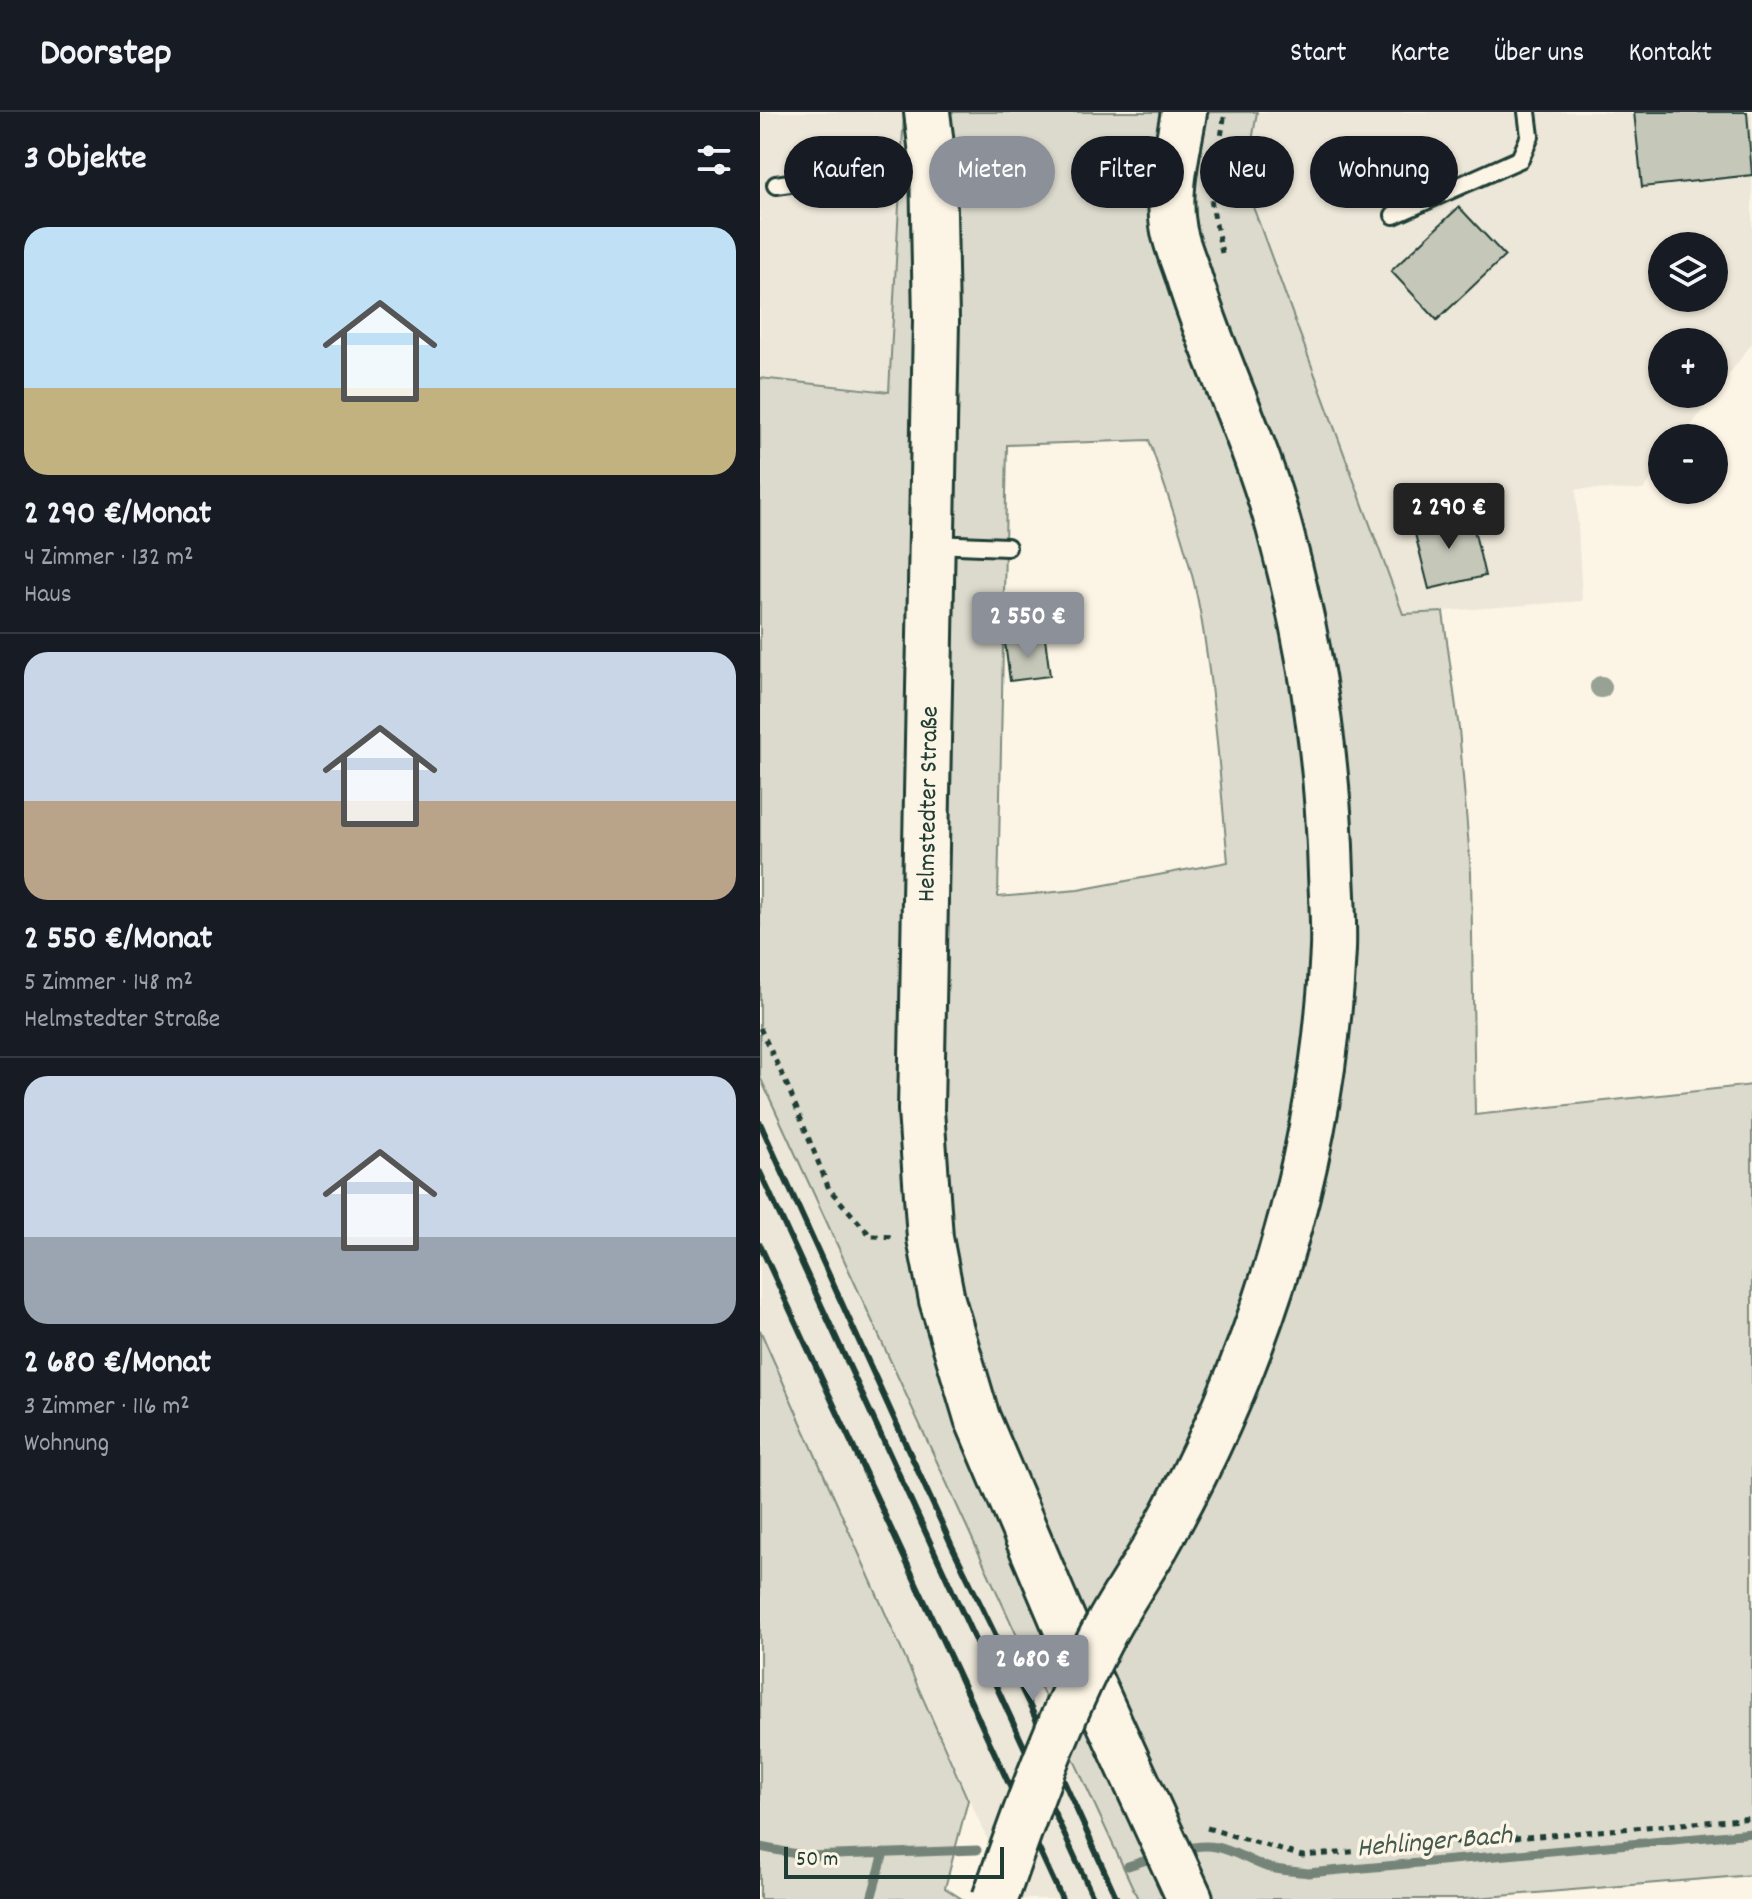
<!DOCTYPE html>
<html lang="de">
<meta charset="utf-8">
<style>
body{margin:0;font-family:Dekko,sans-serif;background:#242831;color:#f1f3f6;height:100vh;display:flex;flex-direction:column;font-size:30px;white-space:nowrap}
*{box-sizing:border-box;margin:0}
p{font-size:26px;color:#9ea1a6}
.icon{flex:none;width:44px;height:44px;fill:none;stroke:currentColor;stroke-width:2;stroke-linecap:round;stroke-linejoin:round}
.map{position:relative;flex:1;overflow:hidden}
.side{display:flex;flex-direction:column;background:#171b24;width:760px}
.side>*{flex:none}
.guide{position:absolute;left:24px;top:24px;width:760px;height:72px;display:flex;gap:16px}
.buttons{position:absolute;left:888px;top:120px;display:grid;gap:16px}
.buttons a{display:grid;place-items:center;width:80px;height:80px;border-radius:50%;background:#171b24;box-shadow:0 2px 6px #0004;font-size:40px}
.scale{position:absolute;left:24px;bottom:20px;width:220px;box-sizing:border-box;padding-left:8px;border:4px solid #1f3d34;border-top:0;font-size:22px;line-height:28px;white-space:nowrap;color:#1f3d34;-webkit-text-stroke:6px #fcf5e5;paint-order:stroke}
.price{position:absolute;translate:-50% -68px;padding:0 18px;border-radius:8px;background:#8c9099;color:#fff;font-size:26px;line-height:52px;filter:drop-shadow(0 2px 4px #0008)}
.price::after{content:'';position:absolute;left:50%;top:48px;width:24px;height:18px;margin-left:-12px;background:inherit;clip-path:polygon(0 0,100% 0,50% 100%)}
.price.selected{background:#222;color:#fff}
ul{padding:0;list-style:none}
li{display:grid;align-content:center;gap:16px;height:424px;padding:0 24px}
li+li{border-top:2px solid #363941}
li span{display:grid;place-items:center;height:248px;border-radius:24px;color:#555}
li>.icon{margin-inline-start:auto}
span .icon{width:144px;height:144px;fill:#fffc;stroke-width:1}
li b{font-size:34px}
h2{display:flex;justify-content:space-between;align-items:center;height:96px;padding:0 24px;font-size:34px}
.pill{padding:0 28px;border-radius:36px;background:#171b24;box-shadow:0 2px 6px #0004;font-size:28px;line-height:72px}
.pill.selected{background:#8c9099;color:#fff}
header{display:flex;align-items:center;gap:48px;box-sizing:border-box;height:112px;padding:0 40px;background:#171b24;border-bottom:2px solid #363941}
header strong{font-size:38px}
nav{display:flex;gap:44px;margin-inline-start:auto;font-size:28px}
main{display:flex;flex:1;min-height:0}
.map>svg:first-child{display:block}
.built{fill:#ece7d8;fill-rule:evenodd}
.green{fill:#dcdacc;stroke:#7e8c80;stroke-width:2;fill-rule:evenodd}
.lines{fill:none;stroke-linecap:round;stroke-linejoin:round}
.stream{stroke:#758479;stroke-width:9}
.building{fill:#c5c7b9;stroke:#1f3d34;stroke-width:2}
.lane-casing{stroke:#1f3d34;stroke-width:22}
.secondary-casing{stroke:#1f3d34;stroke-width:50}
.primary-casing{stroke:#1f3d34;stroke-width:50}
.path{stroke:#1f3d34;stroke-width:5;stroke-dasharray:6 6;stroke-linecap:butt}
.lane{stroke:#fcf5e5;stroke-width:16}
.secondary{stroke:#fcf5e5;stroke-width:44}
.primary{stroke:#fcf5e5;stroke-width:44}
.rail{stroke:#1f3d34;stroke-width:6}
.secondary-bridge-casing{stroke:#1f3d34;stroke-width:50;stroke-linecap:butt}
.secondary-bridge{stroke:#fcf5e5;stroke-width:44}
.tree{fill:#97a194}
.labels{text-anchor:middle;stroke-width:7;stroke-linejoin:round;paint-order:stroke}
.street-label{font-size:26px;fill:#1f3d34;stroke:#fcf5e5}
.water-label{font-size:28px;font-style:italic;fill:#435a51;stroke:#fcf5e5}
</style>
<header>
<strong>Doorstep</strong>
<nav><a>Start</a><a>Karte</a><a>Über uns</a><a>Kontakt</a></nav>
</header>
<main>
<section class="side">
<h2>3 Objekte<svg class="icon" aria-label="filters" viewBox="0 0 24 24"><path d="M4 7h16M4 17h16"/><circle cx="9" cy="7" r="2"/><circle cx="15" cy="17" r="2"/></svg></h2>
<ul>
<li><span style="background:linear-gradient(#bfe0f5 65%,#c2b280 0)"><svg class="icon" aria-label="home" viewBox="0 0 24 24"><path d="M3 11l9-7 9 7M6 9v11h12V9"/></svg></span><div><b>2 290 €/Monat</b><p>4 Zimmer · 132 m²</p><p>Haus</p></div></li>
<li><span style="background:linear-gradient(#c9d6e8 60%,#b9a48a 0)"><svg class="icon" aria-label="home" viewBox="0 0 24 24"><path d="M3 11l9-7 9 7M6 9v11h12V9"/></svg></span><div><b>2 550 €/Monat</b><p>5 Zimmer · 148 m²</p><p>Helmstedter Straße</p></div></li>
<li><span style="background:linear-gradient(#c9d6e8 65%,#9aa5b1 0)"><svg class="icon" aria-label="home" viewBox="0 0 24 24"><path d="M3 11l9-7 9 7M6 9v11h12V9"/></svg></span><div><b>2 680 €/Monat</b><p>3 Zimmer · 116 m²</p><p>Wohnung</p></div></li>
</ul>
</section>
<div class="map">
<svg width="992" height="1787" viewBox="0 0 992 1787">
<rect width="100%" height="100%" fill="#fcf5e5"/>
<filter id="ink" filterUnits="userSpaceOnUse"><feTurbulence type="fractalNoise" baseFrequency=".0125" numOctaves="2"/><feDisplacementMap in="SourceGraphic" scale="16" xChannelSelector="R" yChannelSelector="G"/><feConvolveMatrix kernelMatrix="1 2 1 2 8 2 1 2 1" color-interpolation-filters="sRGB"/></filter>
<g filter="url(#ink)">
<path class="built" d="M0,0H144L129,280L0,266Z
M497,0H992V231L922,326H902V352L883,378L816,377L822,489L643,502L492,92L489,47ZM902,134H954V186H902ZM902,230H954V282H902Z
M0,965L342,1705L378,1787H254L0,1218Z"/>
<path class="green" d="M144,0H497L489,47L492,92L643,502L683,500L699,617L711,760L715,1003L992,973V1763L704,1787H378L0,965V266L129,280ZM389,328C408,385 431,445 441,505C455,586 460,669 468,750L318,778L238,785L247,333Z
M0,1218L208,1688L185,1776L202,1787H0Z"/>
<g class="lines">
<path class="stream" d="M0,1735L47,1744L217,1738
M421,1738C459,1727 471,1741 504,1754C517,1759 534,1759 548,1761L992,1721
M368,1754L399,1744
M111,1787L124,1741"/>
</g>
<path class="building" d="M874,0H987L992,63L882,75Z
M699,95L745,144L677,208L631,159Z
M710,400L725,464L669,477L653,414Z
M285,526L290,564L250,569L245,531Z"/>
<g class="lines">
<g class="lane-casing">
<path id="lane" d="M16,73L171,50
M634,103L760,47L770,24L767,0
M173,432L247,435"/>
</g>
<g class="secondary-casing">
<path id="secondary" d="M396,1434C499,1253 564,1046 573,837C574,812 572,787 571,762C568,645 550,528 519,415C496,330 456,252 430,169C425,152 417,135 414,119C406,80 418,38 424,0"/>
</g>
<g class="primary-casing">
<path id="primary" d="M167,0L173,50L176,209L161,998L170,1126L182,1188L217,1306L307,1518L430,1787"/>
</g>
<path class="path" d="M462,141L451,88L465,0
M0,916L28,975L69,1077L111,1124L135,1125
M447,1716L542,1744L992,1706"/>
<use href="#lane" class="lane"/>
<use href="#secondary" class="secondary"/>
<use href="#primary" class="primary"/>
<path class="rail" d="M0,1011L192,1434L269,1592L357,1787
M0,1060L334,1787
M0,1133L302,1787"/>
<g class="secondary-bridge-casing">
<path id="secondary-bridge" d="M235,1787C266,1698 298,1608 342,1524C358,1493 378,1464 396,1434"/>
</g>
<use href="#secondary-bridge" class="secondary-bridge"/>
</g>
<circle class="tree" cx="841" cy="575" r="11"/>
</g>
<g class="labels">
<g class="street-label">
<text transform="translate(166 692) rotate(-89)" y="9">Helmstedter Straße</text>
</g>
<g class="water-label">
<text transform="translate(674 1727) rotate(-5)" y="10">Hehlinger Bach</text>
</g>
</g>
</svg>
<div class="buttons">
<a><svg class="icon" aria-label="layers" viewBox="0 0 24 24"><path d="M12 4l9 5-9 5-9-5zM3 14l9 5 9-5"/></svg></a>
<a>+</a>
<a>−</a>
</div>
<div class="scale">50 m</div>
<b class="price selected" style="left:689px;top:439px">2 290 €</b>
<b class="price" style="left:268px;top:548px">2 550 €</b>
<b class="price" style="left:273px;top:1591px">2 680 €</b>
<div class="guide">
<a class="pill">Kaufen</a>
<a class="pill selected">Mieten</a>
<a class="pill">Filter</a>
<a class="pill">Neu</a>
<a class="pill">Wohnung</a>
</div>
</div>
</main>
